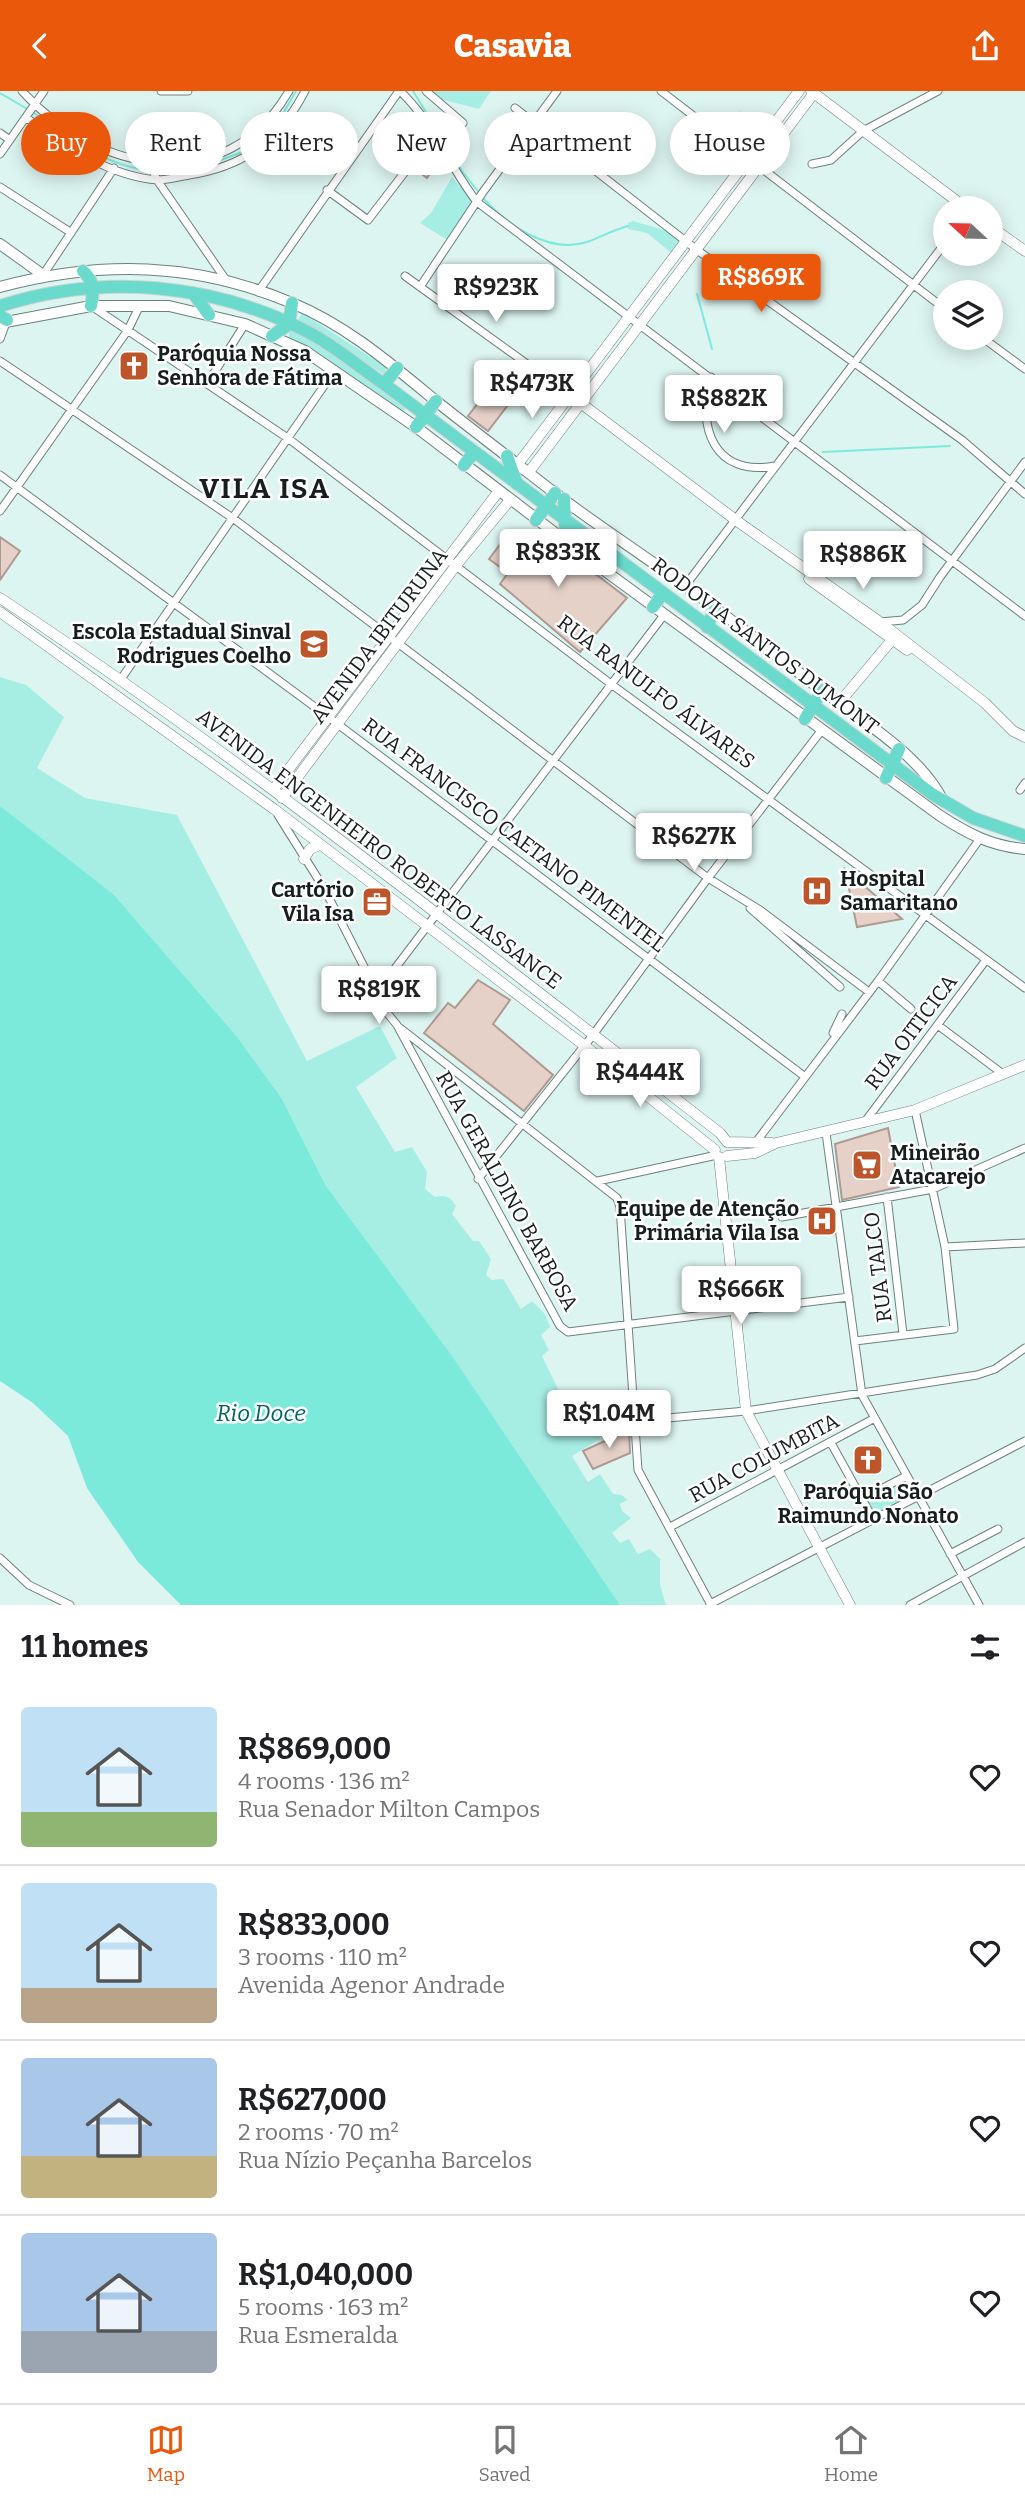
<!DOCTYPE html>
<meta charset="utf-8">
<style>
body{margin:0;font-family:Bitter,serif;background:#f6f6f6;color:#202124;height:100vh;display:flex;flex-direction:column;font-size:26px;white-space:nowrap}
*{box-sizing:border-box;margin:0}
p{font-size:23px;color:#757577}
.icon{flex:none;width:38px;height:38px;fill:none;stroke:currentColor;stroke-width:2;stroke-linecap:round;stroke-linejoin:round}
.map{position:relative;height:1514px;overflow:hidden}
.panel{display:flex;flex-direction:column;background:#fff;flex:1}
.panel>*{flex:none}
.banner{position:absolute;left:21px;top:21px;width:984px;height:63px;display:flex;gap:14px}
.needle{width:46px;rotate:292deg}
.fabs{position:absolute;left:933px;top:105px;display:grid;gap:14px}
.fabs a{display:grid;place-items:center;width:70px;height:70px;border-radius:50%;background:#fff;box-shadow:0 4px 18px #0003;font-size:35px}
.price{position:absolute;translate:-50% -60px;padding:0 16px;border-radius:7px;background:#fff;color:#222;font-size:23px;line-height:46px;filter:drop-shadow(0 2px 4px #0008)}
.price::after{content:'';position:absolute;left:50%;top:42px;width:21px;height:16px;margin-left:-10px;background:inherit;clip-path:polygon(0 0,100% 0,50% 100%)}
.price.on{background:#ea580c;color:#fff}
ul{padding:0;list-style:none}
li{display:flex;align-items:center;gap:21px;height:175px;padding:0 21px}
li+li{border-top:2px solid #e0e0e0}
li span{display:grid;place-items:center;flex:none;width:196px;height:140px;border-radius:7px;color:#555}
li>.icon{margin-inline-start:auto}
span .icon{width:84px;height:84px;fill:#fffc;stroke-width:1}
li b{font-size:30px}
h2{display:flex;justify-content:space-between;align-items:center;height:84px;padding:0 21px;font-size:30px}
.pill{padding:0 24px;border-radius:32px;background:#fff;box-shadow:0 4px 18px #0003;font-size:24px;line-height:63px}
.pill.on{background:#ea580c;color:#fff}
header{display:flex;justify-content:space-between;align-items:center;height:91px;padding:0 21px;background:#ea580c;color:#fff;font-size:32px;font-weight:800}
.dock{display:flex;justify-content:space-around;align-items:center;height:98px;border-top:2px solid #e0e0e0;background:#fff;font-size:19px;color:#757577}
.dock a{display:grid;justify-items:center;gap:4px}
.dock .on{color:#ea580c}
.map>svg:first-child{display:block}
.green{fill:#a6eee4}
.water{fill:#7beadb}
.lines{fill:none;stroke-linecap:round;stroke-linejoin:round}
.stream{stroke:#7beadb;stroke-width:2}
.building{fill:#e6d1c9;stroke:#ae9a92;stroke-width:2}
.minor-casing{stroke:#6c817e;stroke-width:9}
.tertiary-casing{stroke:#6c817e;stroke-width:11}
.secondary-casing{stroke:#6c817e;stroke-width:12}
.trunk-casing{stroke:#d0d2d2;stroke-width:14}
.minor{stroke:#fff;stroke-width:7}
.tertiary{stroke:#fff;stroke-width:10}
.secondary{stroke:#fff;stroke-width:10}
.trunk{stroke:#6adacc;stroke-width:12}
.labels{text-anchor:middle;stroke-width:5;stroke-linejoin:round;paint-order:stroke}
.poi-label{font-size:21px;font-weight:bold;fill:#161f1e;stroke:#fff;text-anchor:start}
.street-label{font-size:21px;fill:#161f1e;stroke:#fff}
.water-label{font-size:23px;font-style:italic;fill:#00655c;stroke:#fff}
.district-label{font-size:28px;font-weight:bold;letter-spacing:2px;fill:#161f1e;stroke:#fff}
</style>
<header><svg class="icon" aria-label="back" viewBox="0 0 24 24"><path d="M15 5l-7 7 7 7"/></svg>Casavia<svg class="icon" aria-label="share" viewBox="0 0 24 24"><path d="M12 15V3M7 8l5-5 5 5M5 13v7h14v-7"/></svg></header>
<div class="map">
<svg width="1025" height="1514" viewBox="0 0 1025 1514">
<rect width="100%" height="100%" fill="#ddf5f1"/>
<path class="green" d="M431,0H491L479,18L444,9Z
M452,86L474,112L449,150L420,132L431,122Z
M633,130L675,142L685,149L674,164L647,142L628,138V132Z
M302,222L386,276L385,284L298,229Z
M289,239L320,253L404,314L405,319L399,321L332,272L289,246Z
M0,586L26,594L64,626L37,677L85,707L177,724L307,970L380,935L397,967L356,996L395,1061L412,1056L427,1081L425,1098L435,1106C446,1103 451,1106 456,1115L452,1123L473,1150H479L491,1168L486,1184L492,1189L503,1188L521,1218L532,1210L545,1223L550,1236L541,1244L549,1259L542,1265L567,1317L576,1319L572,1331L576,1338L595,1335L600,1348L572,1365L588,1391L600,1383L613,1403L622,1404L627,1409L620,1413L622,1420L631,1427L612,1442L620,1452L629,1448L638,1463L650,1458L660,1468V1494L666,1514H620L453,1266L326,1095L282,1008L49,756L0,715Z
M902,1388L911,1405L874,1426L864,1408Z"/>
<path class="water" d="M0,715L113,803L237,946L282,1008L326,1095L453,1266L620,1514H181L138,1471L87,1397L68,1345L33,1312L0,1290Z"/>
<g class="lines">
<path class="stream" d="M413,0L462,80L480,103
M0,2L29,19
M34,22C68,46 107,76 150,79
M253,57L279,30L296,0
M156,80L207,74L248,59
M483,107C508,135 549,163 587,151C601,146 613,139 628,135
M697,203L712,258
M823,361L950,355"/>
</g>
<path class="building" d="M740,22L760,39L750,53L727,37Z
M431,57L439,67L427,87L415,78Z
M491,295L511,310L488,340L468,325Z
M539,440L627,507L580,561L500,493L508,482L489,468L505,447L524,461Z
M0,446L20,460L0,489Z
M845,778L902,828L857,836Z
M478,889L510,909L493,933L553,984L524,1020L424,942L448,912L455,917Z
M888,1037L899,1096L842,1109L835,1053Z
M629,1339L630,1362L593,1378L583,1360Z"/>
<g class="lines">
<g class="minor-casing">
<path id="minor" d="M22,0C96,82 226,109 289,0
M161,0H188
M400,0C433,31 449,75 477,111L1025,525
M426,0L463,32
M661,0L945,218
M515,17L697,159L962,349L1025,403
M27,27C63,54 109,85 157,89C167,89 179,86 189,84C243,76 279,50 305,0
M0,42L10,49
M0,63L44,0
M150,72L157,89L226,189
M812,73L831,69L863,40L938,0
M0,96L70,141
M327,99L368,129L434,43
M43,184L114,77
M405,185L570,304
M420,196L483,101L557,0
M258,201L399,0
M93,216L289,348L611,593L1025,897
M983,247L1025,278
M0,248L7,229
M0,270L234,428L708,787L760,819L869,901
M711,286C696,336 714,386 775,375
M207,293L245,233
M0,384L327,625L804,985
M0,420L128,239L140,214
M685,495L945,152
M880,531L903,529L922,514L940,486L1025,371
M121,588L335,279
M1020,699L1025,692
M278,724L325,799L388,923L397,934L560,1235L568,1241L849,1206
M750,817L840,896
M878,890L911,918
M377,901L664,524
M939,935L1003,983
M400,937L617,1107L620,1116L638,1379L711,1514
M833,942L842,923
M864,1032L986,869
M826,1042L862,1304L979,1514
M756,1051L878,890L979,749
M478,1088L593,944L708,787L821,640
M598,1090L717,1064
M887,1106L903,1243
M782,1126L933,1098L1025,1057
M945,1156L1025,1152
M855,1250L954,1238L945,1156L915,1019
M634,1330L746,1320L977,1284L995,1278L1025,1257
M831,1352L873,1428
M862,1408L906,1385
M670,1436L875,1327
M950,1463L998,1438
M0,1467L29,1494L70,1514
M710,1513L1025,1350
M910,1514L1025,1451"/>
</g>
<g class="tertiary-casing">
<path id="tertiary" d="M811,0L966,117
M990,135L1025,160
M570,304L737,430L880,531L985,612L1013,640L1025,646
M518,373L799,0
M529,381L814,2
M809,488L907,559
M0,507C249,672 484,859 720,1042L727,1051
M0,521L274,718L585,955L715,1059
M839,612L891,550
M273,699L498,401
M282,707L457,473L510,409
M304,768L310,758L320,754
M728,1051L772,1052
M727,1065L755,1062L776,1052L915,1019L1025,974
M719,1066L746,1320L850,1514"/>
</g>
<g class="secondary-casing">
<path id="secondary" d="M0,153L43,184
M0,196C101,169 195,171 292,212C346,234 391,273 436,310C475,341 516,372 556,403C598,435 642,463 684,494C730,527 774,563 819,597C858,627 921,664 943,710
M0,232L91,215H169L245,233L305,260L416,336L597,474L939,724C968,743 991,755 1025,758"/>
</g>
<g class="trunk-casing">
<path id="trunk" d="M83,180C94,190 94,200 91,215
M193,202L209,224
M0,215C102,182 213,192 308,241C335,255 359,276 384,293L932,703L973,727L1025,745
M0,225L7,229
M272,245L289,233L292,212
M384,293L397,277
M416,336L436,310
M507,365L517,393
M464,374L474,361
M564,408L566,451
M536,429L555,402
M597,474L607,460
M653,516L663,502
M707,536L715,517
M805,628L822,599
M886,687L899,658"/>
</g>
<use href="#minor" class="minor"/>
<use href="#tertiary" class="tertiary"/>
<use href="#secondary" class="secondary"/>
<use href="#trunk" class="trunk"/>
</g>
<defs>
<g id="church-square" transform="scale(1.575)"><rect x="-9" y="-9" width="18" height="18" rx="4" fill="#bc562a" stroke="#fff"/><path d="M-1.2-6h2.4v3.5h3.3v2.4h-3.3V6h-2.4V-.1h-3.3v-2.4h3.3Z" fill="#fff"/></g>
<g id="school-square" transform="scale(1.575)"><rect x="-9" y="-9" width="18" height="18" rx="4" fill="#bc562a" stroke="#fff"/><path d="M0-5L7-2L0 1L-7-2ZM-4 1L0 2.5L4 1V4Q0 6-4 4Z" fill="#fff"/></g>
<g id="hospital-square" transform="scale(1.575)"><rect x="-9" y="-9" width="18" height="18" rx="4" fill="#bc562a" stroke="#fff"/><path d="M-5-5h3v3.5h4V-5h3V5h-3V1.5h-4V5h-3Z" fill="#fff"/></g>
<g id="office-square" transform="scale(1.575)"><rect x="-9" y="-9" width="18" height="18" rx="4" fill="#bc562a" stroke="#fff"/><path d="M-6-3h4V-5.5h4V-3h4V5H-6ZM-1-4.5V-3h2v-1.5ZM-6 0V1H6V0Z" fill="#fff"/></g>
<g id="supermarket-square" transform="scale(1.575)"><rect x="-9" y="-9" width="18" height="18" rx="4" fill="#bc562a" stroke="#fff"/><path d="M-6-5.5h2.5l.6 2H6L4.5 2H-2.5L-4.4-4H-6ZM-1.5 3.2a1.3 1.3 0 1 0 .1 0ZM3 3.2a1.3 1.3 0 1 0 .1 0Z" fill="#fff"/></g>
</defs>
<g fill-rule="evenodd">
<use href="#church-square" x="134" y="275"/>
<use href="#school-square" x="314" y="553"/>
<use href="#hospital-square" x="817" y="800"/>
<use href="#office-square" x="377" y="811"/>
<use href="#supermarket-square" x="867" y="1074"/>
<use href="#hospital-square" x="822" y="1130"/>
<use href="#church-square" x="868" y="1369"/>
</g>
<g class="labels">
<g class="poi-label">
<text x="157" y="270">Paróquia Nossa<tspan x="157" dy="24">Senhora de Fátima</tspan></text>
<text x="291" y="548" text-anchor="end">Escola Estadual Sinval<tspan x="291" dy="24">Rodrigues Coelho</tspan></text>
<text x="840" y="795">Hospital<tspan x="840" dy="24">Samaritano</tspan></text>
<text x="354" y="806" text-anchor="end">Cartório<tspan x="354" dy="24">Vila Isa</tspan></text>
<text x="890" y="1069">Mineirão<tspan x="890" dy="24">Atacarejo</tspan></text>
<text x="799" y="1125" text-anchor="end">Equipe de Atenção<tspan x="799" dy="24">Primária Vila Isa</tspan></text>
<text x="868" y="1408" text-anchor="middle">Paróquia São<tspan x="868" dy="24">Raimundo Nonato</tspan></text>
</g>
<g class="street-label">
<text transform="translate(379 545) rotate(-53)" y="7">AVENIDA IBITURUNA</text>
<text transform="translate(765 555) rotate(37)" y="7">RODOVIA SANTOS DUMONT</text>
<text transform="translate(656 601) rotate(37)" y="7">RUA RANULFO ÁLVARES</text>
<text transform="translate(514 744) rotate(37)" y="7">RUA FRANCISCO CAETANO PIMENTEL</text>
<text transform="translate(379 758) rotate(37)" y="7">AVENIDA ENGENHEIRO ROBERTO LASSANCE</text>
<text transform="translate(911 941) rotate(-53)" y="7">RUA OITICICA</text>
<text transform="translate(507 1100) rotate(61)" y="7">RUA GERALDINO BARBOSA</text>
<text transform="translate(878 1176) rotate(-97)" y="7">RUA TALCO</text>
<text transform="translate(764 1367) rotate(-28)" y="7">RUA COLUMBITA</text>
</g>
<g class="water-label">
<text x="261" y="1330">Rio Doce</text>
</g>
<g class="district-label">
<text x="265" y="407">VILA ISA</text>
</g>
</g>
</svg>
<div class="fabs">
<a><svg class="needle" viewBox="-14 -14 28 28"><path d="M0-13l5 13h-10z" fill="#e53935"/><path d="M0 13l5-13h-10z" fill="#757577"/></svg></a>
<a><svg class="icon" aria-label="layers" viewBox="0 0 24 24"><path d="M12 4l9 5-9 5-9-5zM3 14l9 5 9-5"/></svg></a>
</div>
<b class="price on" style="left:761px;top:223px">R$869K</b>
<b class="price" style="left:496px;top:233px">R$923K</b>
<b class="price" style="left:532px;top:329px">R$473K</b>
<b class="price" style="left:724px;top:344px">R$882K</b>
<b class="price" style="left:558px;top:498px">R$833K</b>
<b class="price" style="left:863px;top:500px">R$886K</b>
<b class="price" style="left:694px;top:782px">R$627K</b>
<b class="price" style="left:379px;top:935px">R$819K</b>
<b class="price" style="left:640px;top:1018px">R$444K</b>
<b class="price" style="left:741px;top:1235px">R$666K</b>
<b class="price" style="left:609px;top:1359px">R$1.04M</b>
<div class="banner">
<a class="pill on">Buy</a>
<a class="pill">Rent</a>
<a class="pill">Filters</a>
<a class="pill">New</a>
<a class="pill">Apartment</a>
<a class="pill">House</a>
</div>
</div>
<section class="panel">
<h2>11 homes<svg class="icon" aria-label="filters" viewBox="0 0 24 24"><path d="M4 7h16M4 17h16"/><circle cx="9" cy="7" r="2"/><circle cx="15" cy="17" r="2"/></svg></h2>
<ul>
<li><span style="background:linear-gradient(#bfe0f5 75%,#8fb573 0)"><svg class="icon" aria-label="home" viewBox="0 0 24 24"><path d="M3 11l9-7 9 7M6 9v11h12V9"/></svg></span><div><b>R$869,000</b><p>4 rooms · 136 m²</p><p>Rua Senador Milton Campos</p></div><svg class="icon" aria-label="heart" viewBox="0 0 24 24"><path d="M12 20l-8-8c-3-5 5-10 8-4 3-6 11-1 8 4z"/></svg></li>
<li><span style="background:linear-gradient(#bfe0f5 75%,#b9a48a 0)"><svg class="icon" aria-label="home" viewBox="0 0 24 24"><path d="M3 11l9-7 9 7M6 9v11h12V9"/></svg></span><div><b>R$833,000</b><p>3 rooms · 110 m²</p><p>Avenida Agenor Andrade</p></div><svg class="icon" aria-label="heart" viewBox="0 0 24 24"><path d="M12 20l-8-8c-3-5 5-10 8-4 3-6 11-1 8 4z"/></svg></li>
<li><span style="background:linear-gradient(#a9c7e8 70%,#c2b280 0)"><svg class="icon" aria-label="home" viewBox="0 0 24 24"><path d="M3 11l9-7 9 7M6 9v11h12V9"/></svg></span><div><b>R$627,000</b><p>2 rooms · 70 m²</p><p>Rua Nízio Peçanha Barcelos</p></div><svg class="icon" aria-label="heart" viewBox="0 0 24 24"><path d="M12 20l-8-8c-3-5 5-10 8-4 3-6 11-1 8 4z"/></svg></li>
<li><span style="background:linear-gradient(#a9c7e8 70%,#9aa5b1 0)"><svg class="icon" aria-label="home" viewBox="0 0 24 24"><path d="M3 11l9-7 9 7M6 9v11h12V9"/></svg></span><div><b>R$1,040,000</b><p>5 rooms · 163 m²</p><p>Rua Esmeralda</p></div><svg class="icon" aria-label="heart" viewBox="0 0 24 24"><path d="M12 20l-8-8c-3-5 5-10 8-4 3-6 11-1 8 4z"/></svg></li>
</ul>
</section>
<nav class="dock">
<a class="on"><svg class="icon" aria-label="map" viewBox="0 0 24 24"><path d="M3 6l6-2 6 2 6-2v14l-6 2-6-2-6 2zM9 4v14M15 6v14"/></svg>Map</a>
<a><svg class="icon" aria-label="saved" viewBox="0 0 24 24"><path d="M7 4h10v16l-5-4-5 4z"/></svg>Saved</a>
<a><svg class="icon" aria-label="home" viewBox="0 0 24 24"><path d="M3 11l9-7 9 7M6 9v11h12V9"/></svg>Home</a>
</nav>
